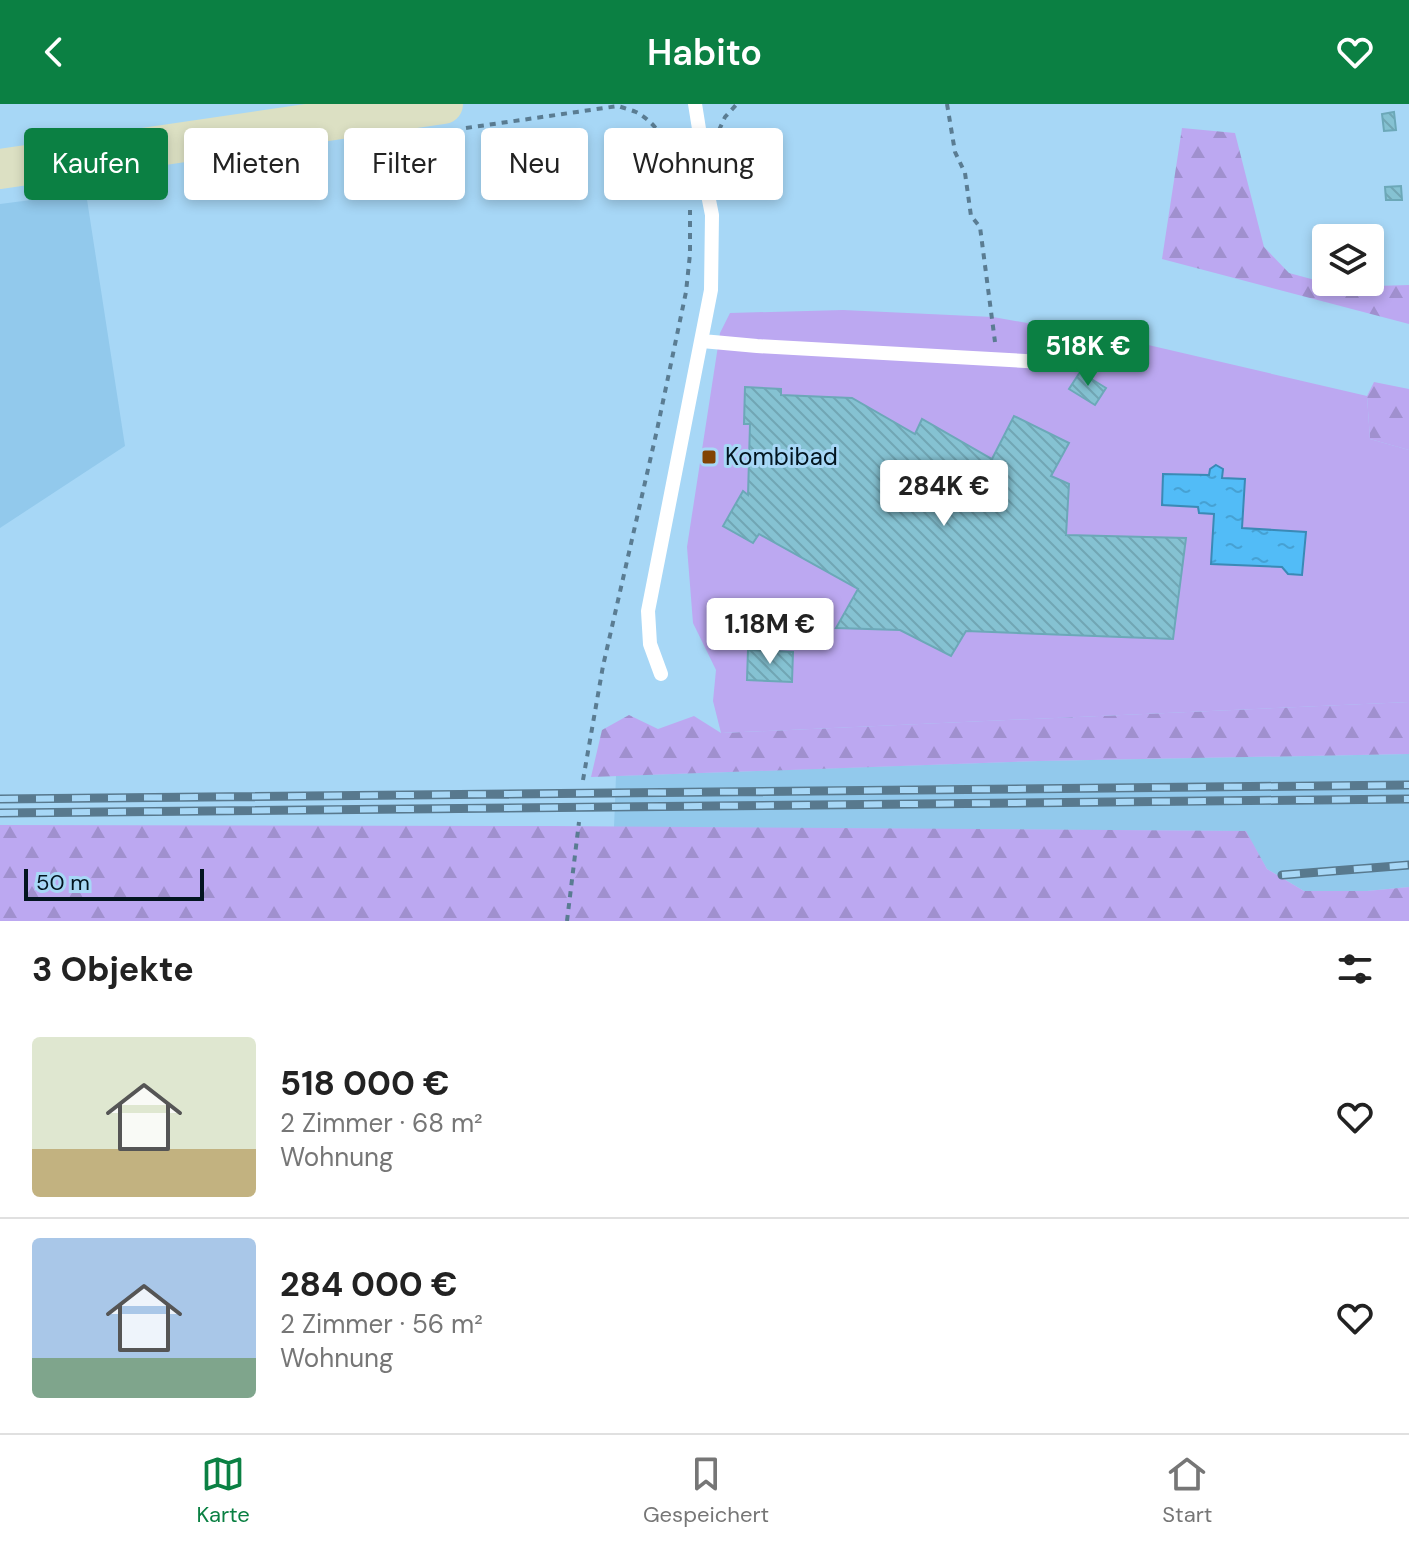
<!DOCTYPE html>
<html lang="de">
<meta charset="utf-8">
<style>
body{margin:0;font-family:"DM Sans",sans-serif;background:#f6f6f6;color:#222;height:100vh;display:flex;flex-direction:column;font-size:30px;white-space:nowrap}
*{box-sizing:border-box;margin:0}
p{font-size:26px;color:#767676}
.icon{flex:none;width:44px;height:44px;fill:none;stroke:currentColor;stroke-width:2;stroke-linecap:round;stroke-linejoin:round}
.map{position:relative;height:817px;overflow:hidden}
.sheet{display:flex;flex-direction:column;background:#fff;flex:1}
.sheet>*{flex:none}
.banner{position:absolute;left:24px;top:24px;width:800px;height:72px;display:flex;gap:16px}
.fabs{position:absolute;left:1312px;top:120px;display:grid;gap:16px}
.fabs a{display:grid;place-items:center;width:72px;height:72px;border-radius:8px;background:#fff;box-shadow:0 4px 12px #0003;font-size:40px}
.scale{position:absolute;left:24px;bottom:20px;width:180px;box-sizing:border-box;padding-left:8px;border:4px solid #031520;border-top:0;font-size:22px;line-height:28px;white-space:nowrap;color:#031520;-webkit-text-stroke:6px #a7d7f6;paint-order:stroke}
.price{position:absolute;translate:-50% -68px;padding:0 18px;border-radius:8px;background:#fff;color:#222;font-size:26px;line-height:52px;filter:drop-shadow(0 2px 4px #0008)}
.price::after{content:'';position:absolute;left:50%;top:48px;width:24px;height:18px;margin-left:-12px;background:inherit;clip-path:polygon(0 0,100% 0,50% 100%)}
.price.active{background:#0b8043;color:#fff}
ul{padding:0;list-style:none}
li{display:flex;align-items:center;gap:24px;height:200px;padding:0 32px}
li+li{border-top:2px solid #e0e0e0}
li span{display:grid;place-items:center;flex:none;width:224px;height:160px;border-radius:8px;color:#555}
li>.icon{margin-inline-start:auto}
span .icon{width:96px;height:96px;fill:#fffc;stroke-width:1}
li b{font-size:34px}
h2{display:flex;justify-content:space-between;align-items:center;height:96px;padding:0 32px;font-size:34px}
.pill{padding:0 28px;border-radius:8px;background:#fff;box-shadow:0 4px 12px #0003;font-size:28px;line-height:72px}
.pill.active{background:#0b8043;color:#fff}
header{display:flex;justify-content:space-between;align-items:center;height:104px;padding:0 32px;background:#0b8043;color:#fff;font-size:36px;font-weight:600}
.dock{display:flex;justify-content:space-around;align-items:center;height:112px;border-top:2px solid #e0e0e0;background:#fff;font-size:22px;color:#767676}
.dock a{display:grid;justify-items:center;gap:4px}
.dock .active{color:#0b8043}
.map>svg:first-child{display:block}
.built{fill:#92c9ec}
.forest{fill:url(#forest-firs)}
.park{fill:#bca8f1}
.water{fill:url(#water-ripples);stroke:#3a8ab6;stroke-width:2}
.building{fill:url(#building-back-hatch);stroke:#6ca8b8;stroke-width:2}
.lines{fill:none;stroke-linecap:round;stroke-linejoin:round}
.path{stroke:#5a7c92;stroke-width:4;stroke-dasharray:6 6;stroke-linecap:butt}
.lane{stroke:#fff;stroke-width:14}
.secondary{stroke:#dce0c3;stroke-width:40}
.rail-casing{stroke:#58798e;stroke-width:9}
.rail{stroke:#a7d7f6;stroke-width:6;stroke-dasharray:18;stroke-linecap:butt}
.poi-dot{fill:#824304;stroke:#a7d7f6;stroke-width:3}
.labels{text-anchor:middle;stroke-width:6;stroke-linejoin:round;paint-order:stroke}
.poi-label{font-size:24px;fill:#031520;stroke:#a7d7f6;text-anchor:start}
</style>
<header><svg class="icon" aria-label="back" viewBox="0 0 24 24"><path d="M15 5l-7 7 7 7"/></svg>Habito<svg class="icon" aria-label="heart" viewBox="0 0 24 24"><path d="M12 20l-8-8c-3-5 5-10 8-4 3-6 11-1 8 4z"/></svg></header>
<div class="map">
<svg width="1409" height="817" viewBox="0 0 1409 817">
<defs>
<pattern id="forest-firs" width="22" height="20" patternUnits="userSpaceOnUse" patternTransform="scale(2)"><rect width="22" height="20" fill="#bca8f1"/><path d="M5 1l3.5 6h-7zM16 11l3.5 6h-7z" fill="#a090ce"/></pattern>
<pattern id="water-ripples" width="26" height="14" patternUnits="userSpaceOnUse" patternTransform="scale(2)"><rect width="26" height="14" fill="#52bcf7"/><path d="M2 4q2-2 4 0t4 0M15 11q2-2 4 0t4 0" fill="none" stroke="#46a1d3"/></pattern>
<pattern id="building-back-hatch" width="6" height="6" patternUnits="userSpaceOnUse" patternTransform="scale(2)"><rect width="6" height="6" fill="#85c2d2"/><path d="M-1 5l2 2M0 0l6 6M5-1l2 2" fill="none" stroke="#71a6b4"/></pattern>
</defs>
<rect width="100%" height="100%" fill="#a7d7f6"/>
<path class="built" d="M86,89L125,342L0,424V100Z
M1409,650V783L1367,787H1304L1267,765L1245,727L614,723L616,672L1039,657Z"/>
<path class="forest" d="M1182,24L1235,29L1264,143L1289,169L1341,183L1409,181V220L1162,155Z
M1374,278L1409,285V346L1370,335L1367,292Z
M1409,598V650L1039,657L591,673L602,626L629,611L658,625L694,612L721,629Z
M0,721L551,722L1246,727L1267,765L1304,787H1367L1409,783V817H0Z"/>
<path class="park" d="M843,206L993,213L1144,240L1367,292L1370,335L1409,346V598L721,629L713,597L716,566L693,519L687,443L720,229L730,209Z"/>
<path class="water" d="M1216,361L1223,365L1222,374L1245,375L1242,424L1306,428L1302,471L1288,470L1282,463L1211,460L1214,410L1199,409L1198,403L1162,401L1163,370L1209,371L1210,365Z"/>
<path class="building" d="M1394,8L1396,26L1384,27L1382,10Z
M1401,82L1402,96H1386L1385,83Z
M1344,127H1362L1363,134H1344Z
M1080,268L1106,284L1095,301L1069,285Z
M745,283L781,285V291L852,294L915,330L922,315L992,355L1014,312L1069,339L1051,372L1069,380L1066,431L1186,434L1173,535L966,527L951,552L900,526L836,524L858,485L759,430L753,439L723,422L743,387L748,391L750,320H744Z
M748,546L793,548L792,578L747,576Z"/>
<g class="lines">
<path class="path" d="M947,0L955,48L965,69L971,112L980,123L995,238
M466,24L618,2C624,4 631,6 636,8C663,22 675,55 685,82
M719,26L725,13L737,0
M583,676L603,562L657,326L686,188L690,150V106
M567,817L579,718"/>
<path class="lane" d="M702,237L757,242L1044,258
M661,570L650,540L648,507L711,186L712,111L700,51V31L695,0"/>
<path class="secondary" d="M0,65L443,0"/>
<g class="rail-casing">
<path id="rail" d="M0,695L1409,681
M0,709L1409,695
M1282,771L1409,761"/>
</g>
<use href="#rail" class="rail"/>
</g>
<rect class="poi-dot" x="701" y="345" width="16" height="16" rx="4"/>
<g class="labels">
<g class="poi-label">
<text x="725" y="361">Kombibad</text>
</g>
</g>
</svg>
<div class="fabs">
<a><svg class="icon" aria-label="layers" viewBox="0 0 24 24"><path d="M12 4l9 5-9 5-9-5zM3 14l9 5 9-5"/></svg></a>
</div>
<div class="scale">50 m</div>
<b class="price active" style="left:1088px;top:284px">518K €</b>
<b class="price" style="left:944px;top:424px">284K €</b>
<b class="price" style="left:770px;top:562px">1.18M €</b>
<div class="banner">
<a class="pill active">Kaufen</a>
<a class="pill">Mieten</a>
<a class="pill">Filter</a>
<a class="pill">Neu</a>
<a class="pill">Wohnung</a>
</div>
</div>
<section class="sheet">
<h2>3 Objekte<svg class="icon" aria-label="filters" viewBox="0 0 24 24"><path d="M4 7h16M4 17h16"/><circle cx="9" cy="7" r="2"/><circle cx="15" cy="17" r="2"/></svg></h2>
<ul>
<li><span style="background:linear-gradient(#dfe7d0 70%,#c2b280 0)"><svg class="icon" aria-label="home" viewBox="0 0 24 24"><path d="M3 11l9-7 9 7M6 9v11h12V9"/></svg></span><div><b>518 000 €</b><p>2 Zimmer · 68 m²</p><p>Wohnung</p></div><svg class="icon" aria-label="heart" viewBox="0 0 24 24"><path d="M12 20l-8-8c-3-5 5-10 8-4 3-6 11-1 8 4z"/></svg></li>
<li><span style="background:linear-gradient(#a9c7e8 75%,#7fa58c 0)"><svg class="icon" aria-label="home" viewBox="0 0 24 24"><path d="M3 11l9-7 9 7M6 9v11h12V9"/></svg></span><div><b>284 000 €</b><p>2 Zimmer · 56 m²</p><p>Wohnung</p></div><svg class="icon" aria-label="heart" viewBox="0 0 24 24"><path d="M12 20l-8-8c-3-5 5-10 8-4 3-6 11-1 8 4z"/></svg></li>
</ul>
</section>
<nav class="dock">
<a class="active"><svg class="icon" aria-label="map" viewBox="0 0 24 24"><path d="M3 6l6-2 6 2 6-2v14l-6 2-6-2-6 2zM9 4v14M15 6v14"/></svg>Karte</a>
<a><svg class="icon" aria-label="saved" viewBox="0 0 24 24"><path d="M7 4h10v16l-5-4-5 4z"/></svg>Gespeichert</a>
<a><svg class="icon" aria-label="home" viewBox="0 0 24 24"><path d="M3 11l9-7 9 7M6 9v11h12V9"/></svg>Start</a>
</nav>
